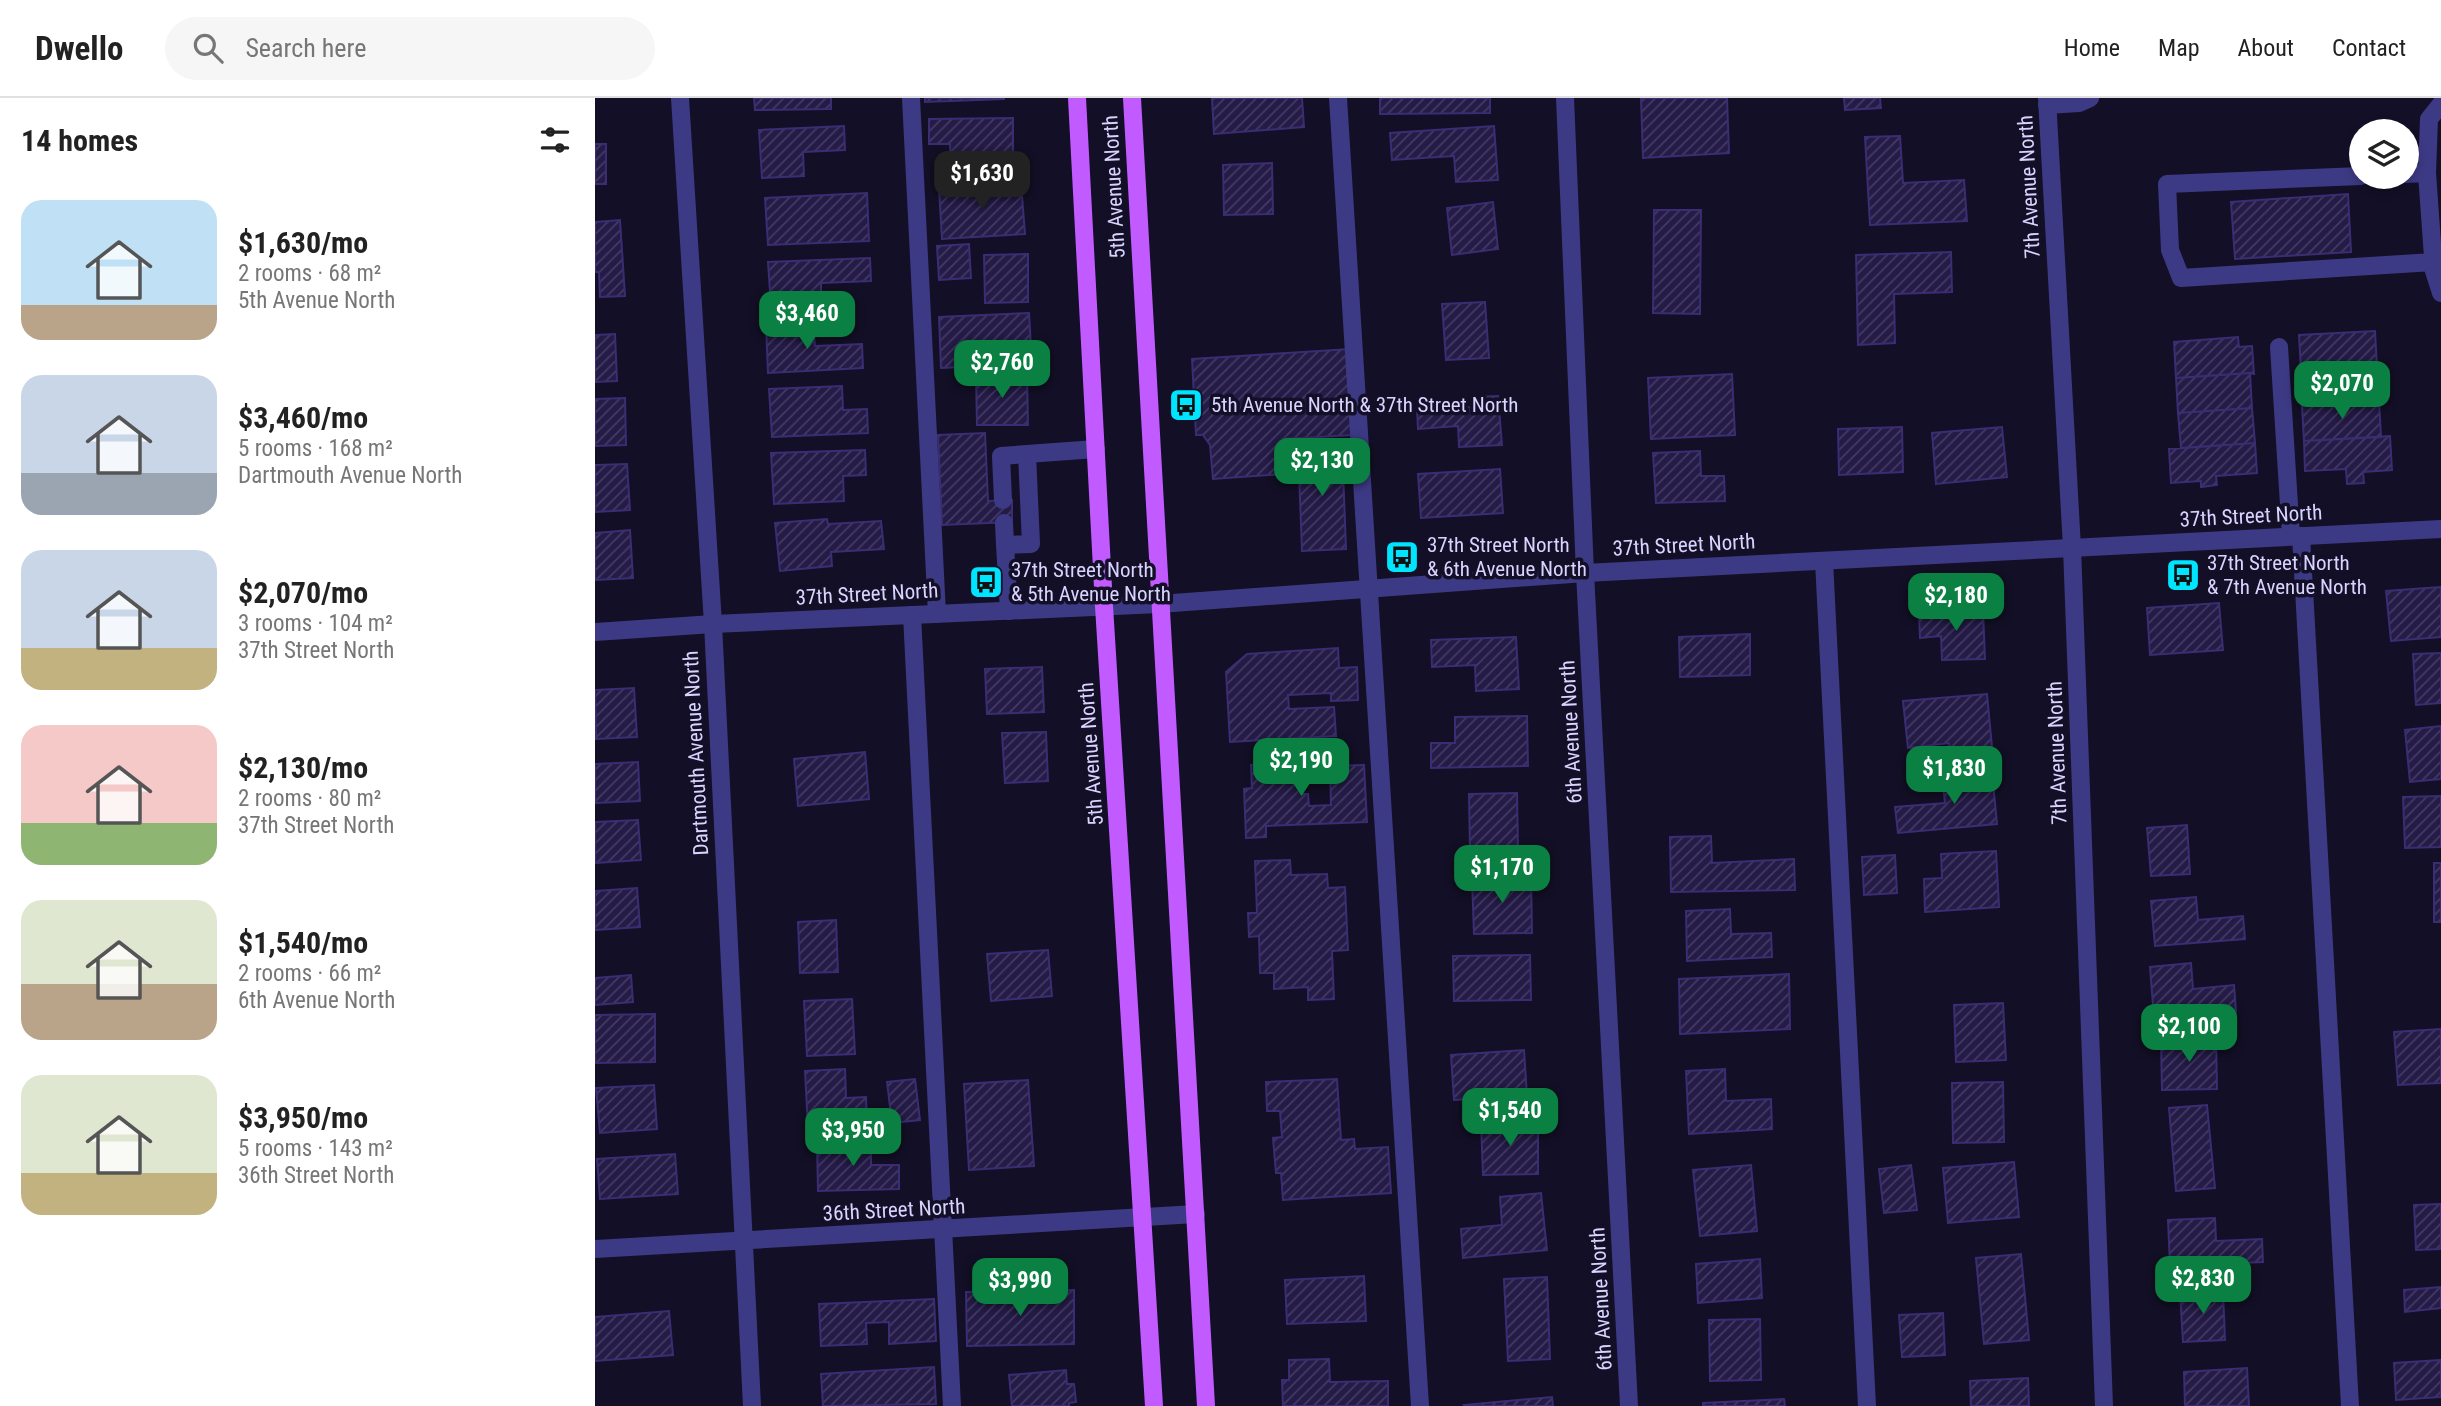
<!DOCTYPE html>
<meta charset="utf-8">
<style>
body{margin:0;font-family:"Roboto Condensed",sans-serif;background:#f6f6f6;color:#222;height:100vh;display:flex;flex-direction:column;font-size:26px;white-space:nowrap}
*{box-sizing:border-box;margin:0}
p{font-size:23px;color:#767676}
.icon{flex:none;width:38px;height:38px;fill:none;stroke:currentColor;stroke-width:2;stroke-linecap:round;stroke-linejoin:round}
.map{position:relative;flex:1;overflow:hidden}
.drawer{display:flex;flex-direction:column;background:#fff;width:595px}
.drawer>*{flex:none}
.tools{position:absolute;left:1754px;top:21px;display:grid;gap:14px}
.tools a{display:grid;place-items:center;width:70px;height:70px;border-radius:50%;background:#fff;box-shadow:0 4px 10px #0003;font-size:35px}
.price{position:absolute;translate:-50% -60px;padding:0 16px;border-radius:14px;background:#0b8043;color:#fff;font-size:23px;line-height:46px;filter:drop-shadow(0 2px 4px #0008)}
.price::after{content:'';position:absolute;left:50%;top:42px;width:21px;height:16px;margin-left:-10px;background:inherit;clip-path:polygon(0 0,100% 0,50% 100%)}
.price.on{background:#222;color:#fff}
ul{padding:0;list-style:none}
li{display:flex;align-items:center;gap:21px;height:175px;padding:0 21px}
li span{display:grid;place-items:center;flex:none;width:196px;height:140px;border-radius:21px;color:#555}
li>.icon{margin-inline-start:auto}
span .icon{width:84px;height:84px;fill:#fffc;stroke-width:1}
li b{font-size:30px}
h2{display:flex;justify-content:space-between;align-items:center;height:84px;padding:0 21px;font-size:30px}
header{display:flex;align-items:center;gap:42px;box-sizing:border-box;height:98px;padding:0 35px;background:#fff;border-bottom:2px solid #e0e0e0}
header strong{font-size:33px}
nav{display:flex;gap:38px;margin-inline-start:auto;font-size:24px}
.search{width:490px;height:63px;background:#f6f6f6;display:flex;align-items:center;gap:18px;box-sizing:border-box;padding:0 24px;border-radius:38px;color:#767676;font-size:26px}
main{display:flex;flex:1;min-height:0}
.map>svg:first-child{display:block}
.building{fill:url(#building-hatch);stroke:#3b2d73;stroke-width:2}
.lines{fill:none;stroke-linecap:round;stroke-linejoin:round}
.service{stroke:#3d3a85;stroke-width:18}
.minor{stroke:#3d3a85;stroke-width:18}
.tertiary{stroke:#3d3a85;stroke-width:18}
.primary{stroke:#c25bff;stroke-width:18}
.labels{text-anchor:middle;stroke-width:7;stroke-linejoin:round;paint-order:stroke}
.street-label{font-size:21px;fill:#d9d4ff;stroke:#130f26}
.poi-label{font-size:21px;fill:#d9d4ff;stroke:#130f26;text-anchor:start}
</style>
<header>
<strong>Dwello</strong>
<div class="search"><svg class="icon" aria-label="search" viewBox="0 0 24 24"><circle cx="10" cy="10" r="6"/><path d="M15 15l6 6"/></svg>Search here</div>
<nav><a>Home</a><a>Map</a><a>About</a><a>Contact</a></nav>
</header>
<main>
<section class="drawer">
<h2>14 homes<svg class="icon" aria-label="filters" viewBox="0 0 24 24"><path d="M4 7h16M4 17h16"/><circle cx="9" cy="7" r="2"/><circle cx="15" cy="17" r="2"/></svg></h2>
<ul>
<li><span style="background:linear-gradient(#bfe0f5 75%,#b9a48a 0)"><svg class="icon" aria-label="home" viewBox="0 0 24 24"><path d="M3 11l9-7 9 7M6 9v11h12V9"/></svg></span><div><b>$1,630/mo</b><p>2 rooms · 68 m²</p><p>5th Avenue North</p></div></li>
<li><span style="background:linear-gradient(#c9d6e8 70%,#9aa5b1 0)"><svg class="icon" aria-label="home" viewBox="0 0 24 24"><path d="M3 11l9-7 9 7M6 9v11h12V9"/></svg></span><div><b>$3,460/mo</b><p>5 rooms · 168 m²</p><p>Dartmouth Avenue North</p></div></li>
<li><span style="background:linear-gradient(#c9d6e8 70%,#c2b280 0)"><svg class="icon" aria-label="home" viewBox="0 0 24 24"><path d="M3 11l9-7 9 7M6 9v11h12V9"/></svg></span><div><b>$2,070/mo</b><p>3 rooms · 104 m²</p><p>37th Street North</p></div></li>
<li><span style="background:linear-gradient(#f6c9c9 70%,#8fb573 0)"><svg class="icon" aria-label="home" viewBox="0 0 24 24"><path d="M3 11l9-7 9 7M6 9v11h12V9"/></svg></span><div><b>$2,130/mo</b><p>2 rooms · 80 m²</p><p>37th Street North</p></div></li>
<li><span style="background:linear-gradient(#dfe7d0 60%,#b9a48a 0)"><svg class="icon" aria-label="home" viewBox="0 0 24 24"><path d="M3 11l9-7 9 7M6 9v11h12V9"/></svg></span><div><b>$1,540/mo</b><p>2 rooms · 66 m²</p><p>6th Avenue North</p></div></li>
<li><span style="background:linear-gradient(#dfe7d0 70%,#c2b280 0)"><svg class="icon" aria-label="home" viewBox="0 0 24 24"><path d="M3 11l9-7 9 7M6 9v11h12V9"/></svg></span><div><b>$3,950/mo</b><p>5 rooms · 143 m²</p><p>36th Street North</p></div></li>
</ul>
</section>
<div class="map">
<svg width="1846" height="1308" viewBox="0 0 1846 1308">
<defs>
<pattern id="building-hatch" width="6" height="6" patternUnits="userSpaceOnUse" patternTransform="scale(1.75)"><rect width="6" height="6" fill="#241b47"/><path d="M-1 1l2-2M0 6l6-6M5 7l2-2" fill="none" stroke="#433b63"/></pattern>
</defs>
<rect width="100%" height="100%" fill="#130f26"/>
<path class="building" d="M159,0H236V11L160,12Z
M330,0H409V1L330,4Z
M617,0H707L709,29L619,36Z
M785,0H895V15L785,16Z
M1046,0H1132L1134,55L1048,60Z
M1249,0H1285L1286,10L1250,12Z
M418,20V70L356,71L355,46H334V21Z
M249,28L250,52L208,54L209,78L167,80L164,32Z
M899,28L903,82L861,84L859,58L797,62L795,35Z
M1305,38L1308,85L1369,82L1372,123L1275,127L1270,39Z
M0,46H11V86H0Z
M677,65L678,116L629,117L628,67Z
M426,85L430,136L347,141L344,91Z
M272,95L274,143L173,147L170,100Z
M1753,96L1756,154L1640,161L1636,104Z
M898,104L903,151L857,157L852,110Z
M1059,112H1106L1105,216L1058,215Z
M25,122L30,198L5,199L4,174H0V124Z
M374,146L376,180L344,182L342,148Z
M1356,154L1357,194L1299,196L1300,245L1263,247L1261,157Z
M433,156V204L390,205L389,157Z
M275,160L276,183L226,185V207L176,209L173,164Z
M890,204L894,260L851,262L847,206Z
M434,215L437,266L346,270L344,219Z
M218,225L220,248L267,246L268,270L173,275L171,227Z
M1780,233L1782,269L1706,273L1704,237Z
M20,236L22,283L0,284V237Z
M1643,239L1644,249L1657,248L1659,276L1655,275L1581,280L1579,244Z
M755,251L758,337L687,341L688,376L618,381L615,347L608,337H601L597,261Z
M1782,269L1784,303L1707,308L1706,273Z
M1655,275L1657,310L1583,315L1581,280Z
M432,276L433,327H382L381,277Z
M1137,276L1140,337L1056,341L1053,280Z
M247,288L248,312L272,311L273,335L177,339L174,291Z
M903,298L907,347L864,349L863,328L823,331L822,312L880,309L879,299Z
M30,300L31,347L0,348V301Z
M1784,303L1786,339L1709,343L1707,308Z
M1657,310L1660,345L1586,350L1583,315Z
M1307,329L1308,374L1244,377L1243,331Z
M1407,329L1412,379L1341,386L1337,335Z
M390,335L393,403L417,402V424L347,427L343,337Z
M1795,338L1797,372L1768,374L1769,385L1752,386L1751,371L1710,373L1709,343Z
M1660,345L1662,375L1621,378L1622,387L1606,389V383L1576,385L1574,351Z
M747,346L751,451L707,453L703,348Z
M270,352L271,377L248,378L249,403L179,406L176,355Z
M1105,353L1106,378H1129L1130,403L1061,405L1058,355Z
M32,366L35,412L0,414V367Z
M905,371L908,415L826,420L823,376Z
M232,421L233,426L286,423L289,451L236,454L237,468L185,473L180,425Z
M35,432L38,480L0,482V435Z
M1846,489V539L1796,543L1791,493Z
M1624,505L1628,552L1555,557L1552,510Z
M1388,512L1390,561L1347,562L1346,538L1325,540L1324,515Z
M1155,536V577L1085,579L1084,539Z
M921,539L924,591L881,593L880,567L837,569L836,542Z
M743,550L744,570L762,569L763,602L736,603V595L693,597L694,611L739,609L741,638L635,644L631,574L652,556Z
M1846,555V605L1821,607L1818,556Z
M447,569L449,614L392,616L390,571Z
M39,590L42,639L1,641L0,592Z
M1392,596L1397,649L1355,653L1354,645L1313,650L1308,603Z
M932,618L933,668L836,670V645H860V619Z
M1846,628V681L1815,684L1810,632Z
M451,634L453,683L410,685L407,635Z
M270,654L274,701L203,708L199,661Z
M43,664L45,703L0,705V666Z
M705,664L706,696H713L714,708L736,707L735,668L769,667L772,724L671,728V739L651,740L649,691L657,690L656,667Z
M1397,674L1402,726L1303,735L1300,709L1350,705L1347,679Z
M922,695L923,754H875L874,696Z
M1846,698V749L1810,750L1808,699Z
M43,722L46,762L0,765V724Z
M1592,727L1595,776L1556,778L1552,730Z
M1116,738L1117,765L1199,761L1200,792L1076,794L1075,739Z
M1401,753L1404,809L1330,814L1329,781L1347,780L1346,756Z
M1300,757L1302,795L1269,797L1267,759Z
M695,762L696,777L732,776L733,790L750,789L753,852L737,853L739,901L713,902V889L679,891V875H665L664,838L654,839L653,815H662L660,763Z
M1839,765H1846V824H1839Z
M936,779L937,835L879,836L877,780Z
M42,790L45,829L0,832V793Z
M1601,799L1603,822L1648,818L1650,841L1560,848L1556,803Z
M1135,811L1136,836L1176,835L1177,859L1092,863L1091,813Z
M241,822L243,874L205,875L203,824Z
M453,852L457,898L396,903L392,856Z
M935,857L936,902L859,903L858,858Z
M1596,865L1598,891L1639,887L1641,913L1559,920L1555,869Z
M1194,876L1195,931L1085,936L1084,881Z
M36,877L38,904L0,907V880Z
M257,901L260,956L212,958L209,903Z
M1408,905L1411,962L1361,964L1359,907Z
M60,916V964L0,965V917Z
M1846,931V985L1803,987L1799,934Z
M1621,940L1622,991L1567,992L1566,942Z
M929,952L932,998L859,1002L856,957Z
M250,971L251,1000L271,999L272,1028L213,1030L210,973Z
M1130,971L1131,1003L1176,1001L1177,1031L1094,1036L1091,973Z
M320,981L325,1022L297,1025L292,984Z
M742,981L746,1042L759,1041L760,1051L793,1049L796,1095L688,1102L686,1075H681L678,1040L687,1039L685,1013H672L671,984Z
M433,982L439,1068L374,1072L369,986Z
M1408,984L1409,1044L1358,1045L1357,985Z
M59,987L62,1031L5,1035L1,990Z
M1612,1007L1620,1090L1581,1093L1574,1010Z
M943,1024V1076L888,1077L886,1025Z
M276,1043V1067H304V1091L223,1093L222,1044Z
M80,1056L83,1096L5,1101L2,1061Z
M1419,1064L1424,1119L1353,1125L1348,1070Z
M1156,1067L1162,1133L1105,1138L1098,1072Z
M1316,1067L1322,1112L1289,1115L1284,1071Z
M946,1095L952,1152L868,1160L866,1131L907,1127L905,1099Z
M1846,1106V1151L1821,1152L1819,1107Z
M1620,1120L1621,1143L1667,1141L1668,1164L1575,1168L1573,1122Z
M1426,1156L1434,1242L1389,1246L1381,1160Z
M1165,1161L1167,1200L1103,1205L1101,1166Z
M769,1178L771,1223L692,1226L690,1182Z
M952,1179L955,1261L913,1263L909,1181Z
M1846,1189V1210L1810,1214L1809,1192Z
M479,1192V1246L372,1248L371,1194Z
M1628,1193L1630,1242L1588,1244L1585,1194Z
M339,1201L341,1243L294,1246V1224L271,1225L272,1246L226,1248L224,1206Z
M74,1213L78,1257L0,1263V1219Z
M1348,1215L1350,1257L1307,1259L1304,1217Z
M1165,1221L1166,1282L1115,1283L1114,1222Z
M734,1261L735,1284L793,1283V1308H688L687,1282H694V1262Z
M1846,1262V1299L1801,1302L1799,1265Z
M339,1269L341,1306L228,1308L226,1276Z
M1652,1270L1654,1308H1590L1589,1274Z
M471,1272L472,1286H479L481,1304L474,1305V1308H417L414,1277Z
M1433,1280L1434,1308H1376L1375,1283Z
M957,1299L958,1308H870L869,1307Z
M1189,1301L1190,1308H1108V1305Z"/>
<g class="lines">
<path class="service" d="M316,0L342,516
M743,0L825,1308
M1846,6L1834,21L1832,75L1839,173L1846,195
M1452,7L1484,5L1495,0
M1811,76L1832,75
M1766,78L1572,86L1575,152L1586,180L1838,164
M1684,249L1696,438
M408,402L406,358L432,356
M409,425L410,447
M1706,438L1755,1308
M1229,463L1272,1308
M414,513L410,447L436,446L432,356L501,351
M317,517L357,1308"/>
<path class="minor" d="M85,0L118,526L157,1308
M970,0L990,475L1034,1308
M1452,0L1477,450L1509,1308
M0,1151L601,1116"/>
<path class="tertiary" d="M0,534L118,526L564,506L990,475L1846,431"/>
<path class="primary" d="M482,0L509,508L559,1308
M537,0L611,1308"/>
</g>
<defs>
<g id="bus-square" transform="scale(1.75)"><rect x="-9" y="-9" width="18" height="18" rx="4" fill="#00e5ff" stroke="#130f26"/><path d="M-5-6H5V4H4V6H2V4H-2V6H-4V4H-5ZM-3.5-4V0h7V-4ZM-3.5 1.2v1.5H-2V1.2ZM2 1.2v1.5H3.5V1.2Z" fill="#111"/></g>
</defs>
<g fill-rule="evenodd">
<use href="#bus-square" x="591" y="307"/>
<use href="#bus-square" x="807" y="459"/>
<use href="#bus-square" x="1588" y="477"/>
<use href="#bus-square" x="391" y="484"/>
</g>
<g class="labels">
<g class="street-label">
<text transform="translate(519 89) rotate(-93)" y="7">5th Avenue North</text>
<text transform="translate(1434 89) rotate(-93)" y="7">7th Avenue North</text>
<text transform="translate(1656 418) rotate(-3)" y="7">37th Street North</text>
<text transform="translate(1089 447) rotate(-3)" y="7">37th Street North</text>
<text transform="translate(272 496) rotate(-3)" y="7">37th Street North</text>
<text transform="translate(976 634) rotate(-93)" y="7">6th Avenue North</text>
<text transform="translate(101 655) rotate(-93)" y="7">Dartmouth Avenue North</text>
<text transform="translate(1462 655) rotate(-92)" y="7">7th Avenue North</text>
<text transform="translate(496 656) rotate(-94)" y="7">5th Avenue North</text>
<text transform="translate(299 1112) rotate(-3)" y="7">36th Street North</text>
<text transform="translate(1006 1201) rotate(-93)" y="7">6th Avenue North</text>
</g>
<g class="poi-label">
<text x="616" y="314">5th Avenue North &amp; 37th Street North</text>
<text x="832" y="454">37th Street North<tspan x="832" dy="24">&amp; 6th Avenue North</tspan></text>
<text x="1612" y="472">37th Street North<tspan x="1612" dy="24">&amp; 7th Avenue North</tspan></text>
<text x="416" y="479">37th Street North<tspan x="416" dy="24">&amp; 5th Avenue North</tspan></text>
</g>
</g>
</svg>
<div class="tools">
<a><svg class="icon" aria-label="layers" viewBox="0 0 24 24"><path d="M12 4l9 5-9 5-9-5zM3 14l9 5 9-5"/></svg></a>
</div>
<b class="price on" style="left:387px;top:113px">$1,630</b>
<b class="price" style="left:212px;top:253px">$3,460</b>
<b class="price" style="left:407px;top:302px">$2,760</b>
<b class="price" style="left:1747px;top:323px">$2,070</b>
<b class="price" style="left:727px;top:400px">$2,130</b>
<b class="price" style="left:1361px;top:535px">$2,180</b>
<b class="price" style="left:706px;top:700px">$2,190</b>
<b class="price" style="left:1359px;top:708px">$1,830</b>
<b class="price" style="left:907px;top:807px">$1,170</b>
<b class="price" style="left:1594px;top:966px">$2,100</b>
<b class="price" style="left:915px;top:1050px">$1,540</b>
<b class="price" style="left:258px;top:1070px">$3,950</b>
<b class="price" style="left:1608px;top:1218px">$2,830</b>
<b class="price" style="left:425px;top:1220px">$3,990</b>
</div>
</main>
